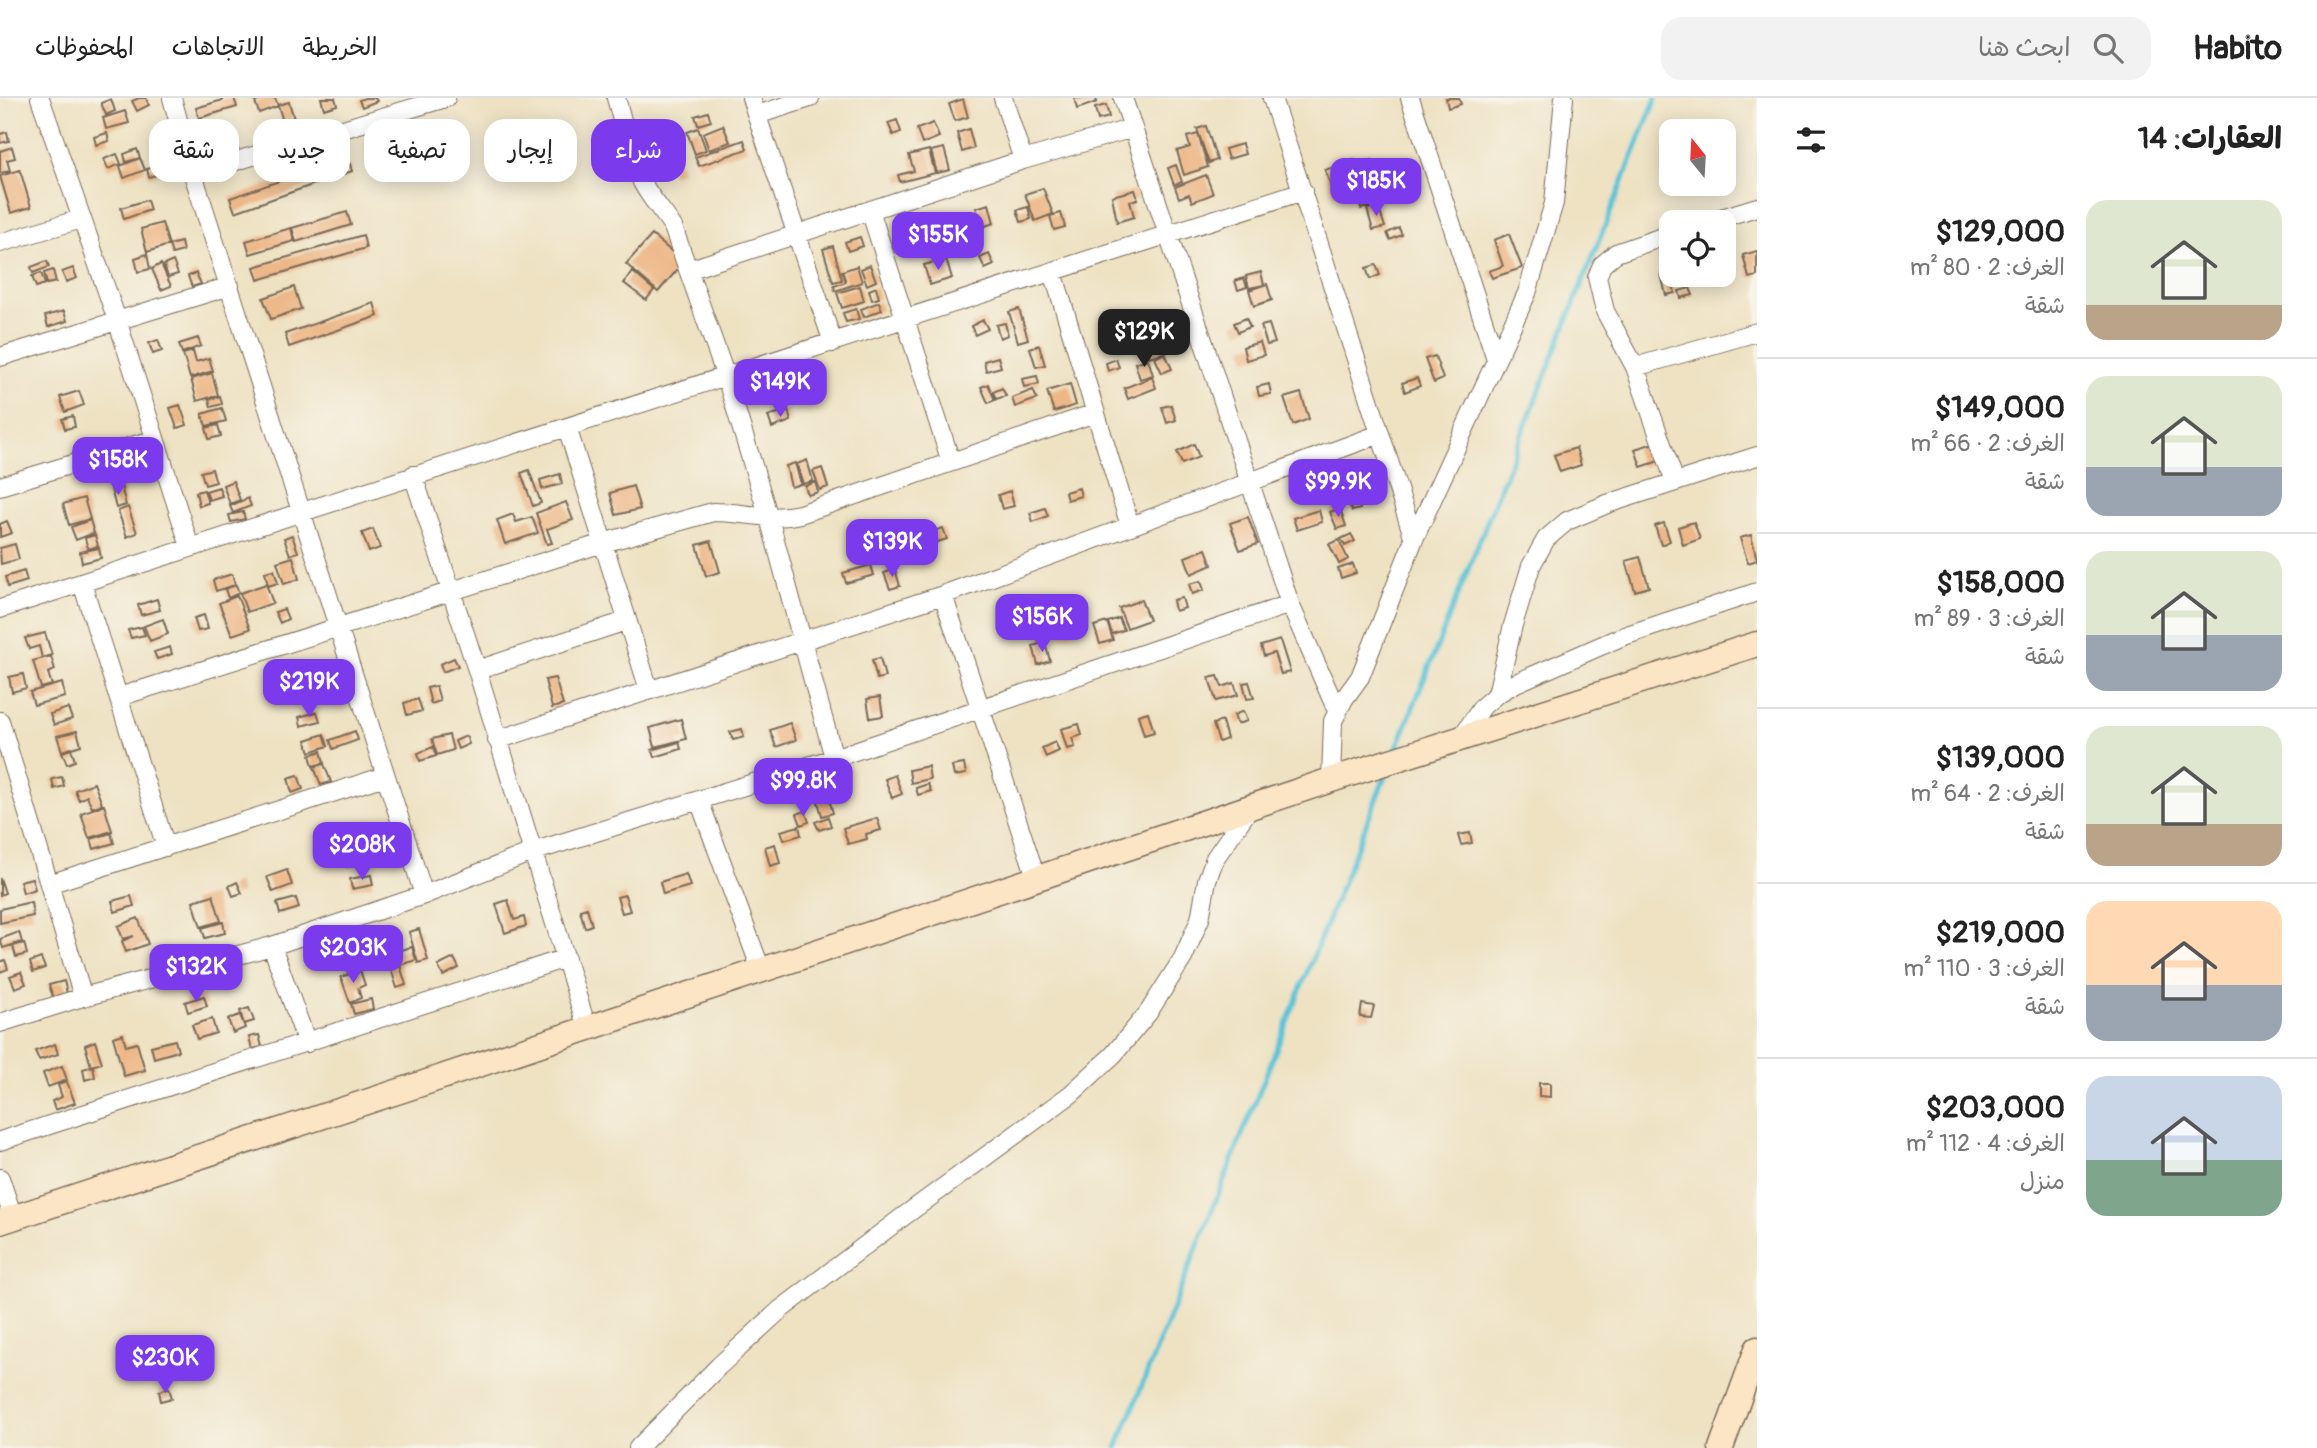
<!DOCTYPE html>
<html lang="ar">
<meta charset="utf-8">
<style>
body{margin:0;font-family:Pangolin,"Playpen Sans Arabic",sans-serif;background:#f2f2f2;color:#222;direction:rtl;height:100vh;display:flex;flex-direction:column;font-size:26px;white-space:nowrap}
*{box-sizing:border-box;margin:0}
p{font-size:23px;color:#767676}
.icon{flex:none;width:38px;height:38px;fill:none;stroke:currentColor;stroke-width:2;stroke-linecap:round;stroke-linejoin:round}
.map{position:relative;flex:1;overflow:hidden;direction:ltr}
.side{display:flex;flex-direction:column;background:#fff;width:560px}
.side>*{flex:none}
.guide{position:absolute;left:21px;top:21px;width:665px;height:63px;direction:rtl;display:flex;gap:14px}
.needle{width:46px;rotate:342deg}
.buttons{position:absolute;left:1659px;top:21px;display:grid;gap:14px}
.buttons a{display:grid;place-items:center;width:77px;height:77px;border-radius:14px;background:#fff;box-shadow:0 4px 18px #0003;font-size:35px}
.price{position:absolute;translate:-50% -60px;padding:0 16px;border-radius:14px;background:#7c3aed;color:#fff;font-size:23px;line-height:46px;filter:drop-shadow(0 2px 4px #0008)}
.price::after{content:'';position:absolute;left:50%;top:42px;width:21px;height:16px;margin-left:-10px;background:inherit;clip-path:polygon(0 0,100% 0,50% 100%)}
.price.active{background:#222;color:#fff}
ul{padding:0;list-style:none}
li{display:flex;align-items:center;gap:21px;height:175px;padding:0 35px}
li+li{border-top:2px solid #e0e0e0}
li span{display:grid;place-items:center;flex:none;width:196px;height:140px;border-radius:21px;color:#555}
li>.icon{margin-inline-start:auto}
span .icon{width:84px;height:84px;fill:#fffc;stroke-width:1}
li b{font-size:30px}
h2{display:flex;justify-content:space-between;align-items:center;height:84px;padding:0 35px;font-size:30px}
.chip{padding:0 24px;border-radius:21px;background:#fff;box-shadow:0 4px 18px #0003;font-size:24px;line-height:63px}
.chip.active{background:#7c3aed;color:#fff}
header{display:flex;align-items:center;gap:42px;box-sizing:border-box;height:98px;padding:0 35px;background:#fff;border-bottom:2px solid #e0e0e0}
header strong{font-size:33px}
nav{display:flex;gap:38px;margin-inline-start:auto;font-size:24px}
.search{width:490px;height:63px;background:#f2f2f2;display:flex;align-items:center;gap:18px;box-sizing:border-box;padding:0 24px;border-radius:21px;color:#767676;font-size:26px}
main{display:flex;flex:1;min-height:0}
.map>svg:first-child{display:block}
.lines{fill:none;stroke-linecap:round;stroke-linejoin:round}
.stream{stroke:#5bc3d7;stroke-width:5}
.building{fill:#edb787}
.street-casing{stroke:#7a6a58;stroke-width:20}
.secondary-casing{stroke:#7a6a58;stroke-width:27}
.street{stroke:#fff;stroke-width:18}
.secondary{stroke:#fce5c4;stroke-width:24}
</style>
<header>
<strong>Habito</strong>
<div class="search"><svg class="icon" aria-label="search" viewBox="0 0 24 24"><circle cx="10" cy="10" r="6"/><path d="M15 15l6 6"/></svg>ابحث هنا</div>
<nav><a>الخريطة</a><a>الاتجاهات</a><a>المحفوظات</a></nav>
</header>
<main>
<section class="side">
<h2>العقارات: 14<svg class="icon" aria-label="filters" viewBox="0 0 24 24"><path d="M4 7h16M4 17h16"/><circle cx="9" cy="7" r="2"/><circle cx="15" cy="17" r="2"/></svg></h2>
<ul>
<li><span style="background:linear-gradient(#dfe7d0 75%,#b9a48a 0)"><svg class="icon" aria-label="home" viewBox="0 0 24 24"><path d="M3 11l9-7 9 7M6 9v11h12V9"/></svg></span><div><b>$129,000</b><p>الغرف: 2 · 80 m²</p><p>شقة</p></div></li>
<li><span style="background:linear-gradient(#dfe7d0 65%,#9aa5b1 0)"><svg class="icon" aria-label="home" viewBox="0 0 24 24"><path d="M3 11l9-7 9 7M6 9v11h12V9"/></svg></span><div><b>$149,000</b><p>الغرف: 2 · 66 m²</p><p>شقة</p></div></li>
<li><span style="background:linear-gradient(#dfe7d0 60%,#9aa5b1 0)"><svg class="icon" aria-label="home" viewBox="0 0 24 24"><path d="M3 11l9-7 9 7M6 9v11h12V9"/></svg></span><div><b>$158,000</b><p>الغرف: 3 · 89 m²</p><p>شقة</p></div></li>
<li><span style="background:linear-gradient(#dfe7d0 70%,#b9a48a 0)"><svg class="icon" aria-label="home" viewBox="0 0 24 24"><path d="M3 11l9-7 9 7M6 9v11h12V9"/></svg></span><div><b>$139,000</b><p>الغرف: 2 · 64 m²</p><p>شقة</p></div></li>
<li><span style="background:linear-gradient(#ffd9b3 60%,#9aa5b1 0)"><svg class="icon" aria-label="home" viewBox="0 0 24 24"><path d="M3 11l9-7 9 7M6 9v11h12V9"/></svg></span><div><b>$219,000</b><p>الغرف: 3 · 110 m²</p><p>شقة</p></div></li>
<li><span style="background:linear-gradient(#c9d6e8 60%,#7fa58c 0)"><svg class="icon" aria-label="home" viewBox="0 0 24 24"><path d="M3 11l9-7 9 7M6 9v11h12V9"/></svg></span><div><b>$203,000</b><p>الغرف: 4 · 112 m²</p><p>منزل</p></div></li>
</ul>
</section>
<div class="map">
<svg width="1757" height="1350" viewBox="0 0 1757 1350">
<rect width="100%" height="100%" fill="#f7f3e8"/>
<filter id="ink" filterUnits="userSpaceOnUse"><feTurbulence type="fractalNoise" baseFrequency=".0143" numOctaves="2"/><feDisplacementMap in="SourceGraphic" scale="14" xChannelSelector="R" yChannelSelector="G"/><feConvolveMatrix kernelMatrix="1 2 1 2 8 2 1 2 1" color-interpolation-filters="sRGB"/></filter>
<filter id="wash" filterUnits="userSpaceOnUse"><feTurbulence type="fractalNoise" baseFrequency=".00686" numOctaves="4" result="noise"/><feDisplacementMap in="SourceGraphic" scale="28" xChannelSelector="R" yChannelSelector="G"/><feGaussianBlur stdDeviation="1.57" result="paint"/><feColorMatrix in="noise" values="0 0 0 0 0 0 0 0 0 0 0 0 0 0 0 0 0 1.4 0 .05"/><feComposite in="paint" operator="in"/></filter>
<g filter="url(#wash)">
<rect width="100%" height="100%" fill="#eee2c3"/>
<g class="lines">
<path class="stream" d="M1396,652L1656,0
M1117,1350L1387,674"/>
</g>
<g id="blocks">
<path class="building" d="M139,0H146L149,7L137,13L132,3Z
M223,0H234L237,9L199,20L196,10L223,2Z
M268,0H275L278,8L259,15L255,4Z
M321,0H335L337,7L324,11Z
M365,0H375L377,3L362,9L359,2Z
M1074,0H1096L1097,4L1077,11Z
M1446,0H1459L1461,6L1448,10Z
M111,1L115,13L106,17L101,5Z
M963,1L968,19L955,23L949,6Z
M289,4L297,31L286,34L278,7Z
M1106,7L1109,19L1098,22L1095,10Z
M125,13L129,25L106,31L103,20Z
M708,14L711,23L698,27L695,18Z
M897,22L901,34L893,37L888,25Z
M933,25L939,39L922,46L917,31Z
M723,27L730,44L709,52L703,35Z
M1206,28L1217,62L1209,65L1197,31Z
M698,30L706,52L695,56L687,34Z
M969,31L974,50L962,54L957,35Z
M7,34L9,43L0,45V36Z
M107,35L109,43L96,47L94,39Z
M1198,36L1208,69L1184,77L1177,53L1190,49L1187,39Z
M744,42L747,51L699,68L695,59Z
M1242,46L1245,56L1228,61L1225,51Z
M12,49L15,60L7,62L10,73L0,75V53Z
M944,50L950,72L937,75L931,53Z
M137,51L140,60L126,64L124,56Z
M929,52L935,75L900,84L898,77L914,73L909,57Z
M676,55L682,73L672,77L666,58Z
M117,56L121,66L108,71L104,61Z
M140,60L145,72L124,80L120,68Z
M1354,62L1358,70L1346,74L1352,91L1334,97L1325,72Z
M1372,62L1378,79L1367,83L1360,66Z
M170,64L173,72L149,79L147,71Z
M334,64L336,71L350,66L352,73L235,114L230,100Z
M1176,67L1182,84L1174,87L1168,70Z
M20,72L31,109L11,115L0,78Z
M1206,77L1213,96L1192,104L1189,96L1179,100L1175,89Z
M1379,80L1383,92L1362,98L1359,87Z
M1410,85L1413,93L1386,103L1383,95Z
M1043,90L1053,116L1035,123L1025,96Z
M1135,92L1138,101L1130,103L1134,119L1117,124L1112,98Z
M1375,97L1377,106L1361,111L1358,102Z
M147,102L150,112L124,121L121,110Z
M989,106L994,125L982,129L976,110Z
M1378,108L1385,129L1373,132L1367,111Z
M1028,109L1031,121L1021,124L1017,112Z
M347,114L351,127L296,144L292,130Z
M934,115L938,126L929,129L936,149L910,157L904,137L928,129L925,119Z
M951,115L955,129L950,131L945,117Z
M1061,115L1065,129L1054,132L1050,118Z
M162,125L169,147L147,154L141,131Z
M291,130L294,143L250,156L246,143Z
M1399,130L1402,137L1390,142L1387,135Z
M1509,136L1522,170L1492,180L1489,173L1503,168L1494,142Z
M363,137L366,150L258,182L254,169Z
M652,137L684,164L658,194L626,166Z
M860,139L863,148L848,153L845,144Z
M181,144L183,153L172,156L169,147Z
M833,148L842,182L833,184L823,151Z
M1757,153V178L1749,180L1743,157Z
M147,156L150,171L138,174L135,160Z
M989,156L994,167L985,171L980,160Z
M946,161L952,180L930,187L924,167Z
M47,163L49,169L33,175L31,169Z
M173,163L178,176L168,179L164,167Z
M161,166L171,188L161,192L152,171Z
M870,167L876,183L867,187L861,171Z
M1376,167L1380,177L1370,181L1366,170Z
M857,168L862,184L835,193L834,188L846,184L842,173Z
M73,170L77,180L66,184L62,174Z
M53,172L56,184L47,186L44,175Z
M633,174L654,192L646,202L624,185Z
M1261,174L1264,187L1249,190L1246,178Z
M1670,174L1675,195L1666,197L1661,176Z
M41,175L45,186L36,189L32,178Z
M196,175L201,186L192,189L188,178Z
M1244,180L1247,189L1238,192L1235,183Z
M1267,186L1272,202L1254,208L1249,192Z
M860,188L864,203L842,210L837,195Z
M294,189L301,211L271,221L263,200Z
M876,189L879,200L872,202L869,192Z
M1690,190L1693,197L1681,200L1679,193Z
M879,204L882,212L864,219L861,211Z
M374,205L378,218L289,249L285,236Z
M856,211L859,221L846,224L843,215Z
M1019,211L1028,241L1018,244L1009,214Z
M64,213L67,223L48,229L45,218Z
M1246,220L1250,229L1238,234L1234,225Z
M983,222L988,231L975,237L971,228Z
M1156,223L1161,238L1143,245L1137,230Z
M1005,225L1008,237L1000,240L996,227Z
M1269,226L1275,245L1267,247L1261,228Z
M1124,239L1128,249L1117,252L1114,242Z
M198,240L201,248L182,255L179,246Z
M158,242L162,253L153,256L149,245Z
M1260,244L1264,257L1246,262L1243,249Z
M1165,246L1167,254L1149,259L1147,250Z
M1039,247L1045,267L1036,269L1030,250Z
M193,253L196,264L209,260L213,273L190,280L183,256Z
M1165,255L1172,271L1162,275L1155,260Z
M1435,258L1443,281L1434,285L1425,261Z
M998,259L1001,269L986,273L984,263Z
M1116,261L1119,269L1108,273L1106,265Z
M1148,261L1153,277L1140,281L1135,265Z
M212,275L218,297L197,303L191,281Z
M1037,278L1039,286L1024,289L1022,281Z
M1152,279L1156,290L1128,301L1124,290Z
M1417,280L1420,288L1405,294L1402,285Z
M988,286L995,302L988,305L981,289Z
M1070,286L1076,307L1054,314L1047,293Z
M1269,286L1271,296L1259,298L1257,289Z
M1002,290L1006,298L996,301L993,294Z
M1033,292L1037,301L1015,309L1012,300Z
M79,293L84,307L65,314L60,299Z
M1301,295L1309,321L1293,327L1284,300Z
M220,298L222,306L211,309L209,301Z
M180,307L187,327L177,330L170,310Z
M1171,307L1176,322L1167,325L1162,309Z
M222,310L226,323L206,328L202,316Z
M788,312L791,323L772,330L768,318Z
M73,318L75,329L65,331L62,321Z
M218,327L221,338L209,341L206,330Z
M1657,344L1662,362L1641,369L1635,351Z
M1194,346L1199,359L1182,366L1177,354Z
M1576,350L1581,367L1560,374L1554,357Z
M807,362L813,383L803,386L797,366Z
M795,365L801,386L791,389L786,368Z
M822,370L828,389L820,392L813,373Z
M212,371L216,384L205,387L201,374Z
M529,372L541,405L533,408L521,375Z
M560,376L562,386L542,391L540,382Z
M233,383L240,402L230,406L223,387Z
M815,384L818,394L808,397L805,388Z
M121,388L126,407L116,410L111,391Z
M633,388L640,411L616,417L610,395Z
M219,389L222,398L209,402L206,393Z
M1079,390L1081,398L1067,402L1065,394Z
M204,392L208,405L199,408L196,394Z
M1010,393L1014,408L1002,411L998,397Z
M1354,393L1360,411L1352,413L1345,396Z
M84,400L90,421L69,427L63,406Z
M248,400L251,408L233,415L230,408Z
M566,404L573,422L547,431L552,445L547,446L536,415Z
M128,409L137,435L127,439L118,413Z
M1045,410L1048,418L1033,424L1030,415Z
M1340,410L1346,428L1337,431L1330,414Z
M1319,412L1322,424L1297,432L1293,420Z
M243,414L245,421L231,424L229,417Z
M513,416L516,424L532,419L538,435L505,446L497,422Z
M1248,419L1258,446L1240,452L1230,425Z
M90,422L94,435L76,442L71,429Z
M7,423L12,435L0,439V426Z
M1694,424L1700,441L1683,447L1678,429Z
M1664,425L1670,443L1661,447L1655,428Z
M943,430L947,441L928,447L925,436Z
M373,431L380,450L369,454L362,435Z
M1351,436L1355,443L1345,448L1341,441Z
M95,437L98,448L88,451L85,440Z
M292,437L298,454L290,457L284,440Z
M923,437L926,448L909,453L906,442Z
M1751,437L1757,462L1748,465L1740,440Z
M1339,442L1348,461L1339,466L1329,446Z
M711,443L720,474L706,478L697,447Z
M15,446L19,461L1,466L0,450Z
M99,450L101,460L82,465L80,454Z
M1206,451L1212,467L1191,476L1185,459Z
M293,459L299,481L284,486L277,464Z
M1640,459L1649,489L1635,493L1626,463Z
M1353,466L1356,475L1341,480L1338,471Z
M871,467L874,477L846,485L843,475Z
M895,471L900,488L890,491L884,475Z
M274,472L278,485L268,488L265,474Z
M24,473L27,483L8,489L5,479Z
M232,476L235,487L216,493L213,482Z
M1201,483L1204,492L1192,496L1189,486Z
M266,486L273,505L247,514L240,495Z
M236,487L239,495L228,500L225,491Z
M237,498L250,531L232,537L219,505Z
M1182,500L1185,510L1175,513L1173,502Z
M157,501L160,512L141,517L138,507Z
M1141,502L1149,522L1127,530L1119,510Z
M284,511L288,521L280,525L275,514Z
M204,517L208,531L198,533L194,520Z
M1119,520L1124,532L1112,536L1108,524Z
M163,521L168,536L150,543L144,528Z
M1074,524L1077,533L1062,538L1059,529Z
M1107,524L1113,542L1100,546L1094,528Z
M142,529L145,537L131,540L128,532Z
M45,535L52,557L42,560L39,548L29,551L25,540Z
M1280,542L1290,574L1281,576L1274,555L1264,558L1261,548Z
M1045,544L1050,563L1038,567L1033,548Z
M170,549L172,556L157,561L154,554Z
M51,558L55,572L48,575L52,587L41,590L33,563Z
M454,560L458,568L443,574L440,566Z
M880,560L885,579L877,581L872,562Z
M304,572L307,586L288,591L285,577Z
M23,576L26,590L12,594L9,579Z
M1218,578L1222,589L1234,585L1238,597L1216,603L1209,580Z
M555,580L563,607L552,610L545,582Z
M1249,584L1254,600L1247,601L1243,585Z
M62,585L65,599L34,607L30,594Z
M436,588L440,603L431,606L427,590Z
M301,589L303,600L291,603L288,592Z
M880,599L883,618L870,620L867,601Z
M418,601L422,613L407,617L404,605Z
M68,610L72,621L54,627L50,616Z
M1243,613L1247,623L1237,626L1234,617Z
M317,614L320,623L301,628L299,619Z
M1148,614L1154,634L1144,637L1138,617Z
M681,621L686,641L655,649L650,630Z
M1222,623L1227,641L1219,644L1213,626Z
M790,625L796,642L776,649L770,632Z
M1079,626L1082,637L1072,640L1075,649L1067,651L1061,631Z
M742,631L744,639L733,642L730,634Z
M77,633L81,647L62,653L57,638Z
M355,633L358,642L333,651L330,642Z
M324,636L328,648L310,654L306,642Z
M449,637L453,652L437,657L432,641Z
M466,638L469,646L458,651L455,643Z
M679,644L681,651L655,659L652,652Z
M1055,644L1059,653L1046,659L1042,650Z
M433,649L436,658L420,663L418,655Z
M71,651L75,663L67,666L62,654Z
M321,653L324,665L313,668L310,657Z
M324,666L331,684L321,687L314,669Z
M964,666L966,676L954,678L952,668Z
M928,668L930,681L911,685L909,672Z
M298,677L303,691L292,695L288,680Z
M895,677L902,696L892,700L885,681Z
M62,679L64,688L54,691L52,681Z
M94,685L102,706L92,710L87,698L79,702L75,692Z
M928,686L931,693L918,697L916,690Z
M828,697L833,715L822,718L817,700Z
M104,707L112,733L89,740L81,715Z
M805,713L809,724L801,727L797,716Z
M828,719L831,728L819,732L815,724Z
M877,720L881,732L866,736L867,741L848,746L843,730Z
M354,726L359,746L351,749L349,739L338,742L335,732Z
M799,728L801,737L784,742L781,733Z
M111,735L114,745L94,751L91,741Z
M1470,735L1472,745L1461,747L1458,737Z
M775,746L780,765L770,768L765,749Z
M362,749L366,764L347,769L342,755Z
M287,772L292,787L273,794L267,779Z
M686,776L690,788L663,796L660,784Z
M371,777L373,787L352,791L350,781Z
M0,780L5,795L0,797Z
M32,780L35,791L23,795L20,783Z
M237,784L242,795L233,798L229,788Z
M213,797L221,823L201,829L193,803Z
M625,797L630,813L622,815L617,799Z
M131,798L134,808L115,814L112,803Z
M296,800L299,810L280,816L277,805Z
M508,802L514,822L524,819L526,828L505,835L496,806Z
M31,804L33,818L0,825V811Z
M587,810L592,827L585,830L580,812Z
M138,820L148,846L126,854L122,843L134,838L123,841L118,828Z
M223,824L225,835L205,840L202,830Z
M389,829L397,853L412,849L416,862L400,867L406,887L397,890L379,832Z
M419,831L428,862L418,865L409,834Z
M19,834L22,844L3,850L0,841Z
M24,845L27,856L16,859L13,848Z
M353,850L359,871L349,874L346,863L337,866L334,856Z
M41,860L45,870L33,874L30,864Z
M454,860L459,870L443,878L438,868Z
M5,862L8,871L0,874V864Z
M360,872L365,887L358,890L361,900L350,905L341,879Z
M21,874L26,886L15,890L10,878Z
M64,883L67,895L53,899L49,887Z
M204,898L207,908L188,914L185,904Z
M371,901L373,911L354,916L351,906Z
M1362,906L1374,908L1371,920L1360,919Z
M249,910L254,923L244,926L240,913Z
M240,917L245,930L233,935L228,921Z
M212,921L216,935L197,941L192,927Z
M123,936L126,948L137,945L145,972L124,978L113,939Z
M259,937L262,949L252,951L249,939Z
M175,942L178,953L154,960L151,948Z
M95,943L102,965L91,968L85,947Z
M55,946L58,956L39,962L35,953Z
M62,968L67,982L48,989L43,975Z
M93,968L95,979L85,982L83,971Z
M67,984L75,1005L55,1012L52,1003L62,999L58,987Z
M1539,985H1550V999L1539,998Z
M169,1290L172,1300L161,1303L159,1293Z"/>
</g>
</g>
<g filter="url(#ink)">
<use href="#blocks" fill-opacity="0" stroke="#7a6a58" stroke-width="2"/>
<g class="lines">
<g class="street-casing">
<path id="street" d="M40,0L117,222L190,449
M172,0L193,76L424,797
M616,0C624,28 630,57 642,84C650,100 663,113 673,129L726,279L769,420L834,660
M751,0L833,245
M1003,0L1023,62
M1123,0L1290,506L1337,613
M1272,0L1414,441
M1410,0L1496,261
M757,17L810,0
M193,76L446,0
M870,112L951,364
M1708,124L1757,109
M1671,136L1616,155L1602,167L1597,179L1605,213L1635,269L1675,384
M0,145L81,121
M688,172L1023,62L1133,30
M1053,174L1130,428
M0,259L230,188
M1635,269L1757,234
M567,329L649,592
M413,377L477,572L587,930
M0,388L155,341
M82,485L166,749
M943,497L1037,782
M0,511L1303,93
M477,572L626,523
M1497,596L1513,527L1531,468L1546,441L1567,423L1607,406L1757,358
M119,599L603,445L713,414C743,414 770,423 800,416L1095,315
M0,623L83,899
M1460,641L1483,608L1497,596L1516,585L1621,539L1757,494
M497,642L943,497L1380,336
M1331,682L1333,623L1344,601L1360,579L1414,441L1527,195L1554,105L1564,0
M699,702L761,872
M49,786L385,678
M272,848L307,945
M0,925L83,899L272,848L424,797L532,754L834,660L1290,506
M0,1043L566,860
M0,1080L13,1119
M638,1350L719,1268L780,1212L900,1121L1071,996L1113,957L1148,915L1183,860L1200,821L1207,782L1215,760L1249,711"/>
</g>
<g class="secondary-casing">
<path id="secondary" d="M0,1124L424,985L1331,682L1757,546
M1721,1350L1757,1251"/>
</g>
<use href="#street" class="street"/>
<use href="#secondary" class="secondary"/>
</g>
</g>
</svg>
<div class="buttons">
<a><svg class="needle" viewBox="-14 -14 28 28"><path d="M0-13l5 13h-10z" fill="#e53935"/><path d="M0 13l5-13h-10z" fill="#767676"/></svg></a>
<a><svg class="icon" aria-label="locate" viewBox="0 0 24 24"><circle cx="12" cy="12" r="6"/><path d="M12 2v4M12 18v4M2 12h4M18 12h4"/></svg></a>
</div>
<b class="price" style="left:1376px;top:120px">$185K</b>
<b class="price" style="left:938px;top:174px">$155K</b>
<b class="price active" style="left:1144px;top:271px">$129K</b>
<b class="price" style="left:780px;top:321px">$149K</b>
<b class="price" style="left:118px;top:399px">$158K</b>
<b class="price" style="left:1338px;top:421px">$99.9K</b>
<b class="price" style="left:892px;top:481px">$139K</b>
<b class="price" style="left:1042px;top:556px">$156K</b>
<b class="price" style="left:309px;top:621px">$219K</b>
<b class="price" style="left:803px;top:720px">$99.8K</b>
<b class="price" style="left:362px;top:784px">$208K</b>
<b class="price" style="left:353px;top:887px">$203K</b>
<b class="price" style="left:196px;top:906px">$132K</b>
<b class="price" style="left:165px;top:1297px">$230K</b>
<div class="guide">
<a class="chip active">شراء</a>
<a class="chip">إيجار</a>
<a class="chip">تصفية</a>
<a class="chip">جديد</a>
<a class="chip">شقة</a>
</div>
</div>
</main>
